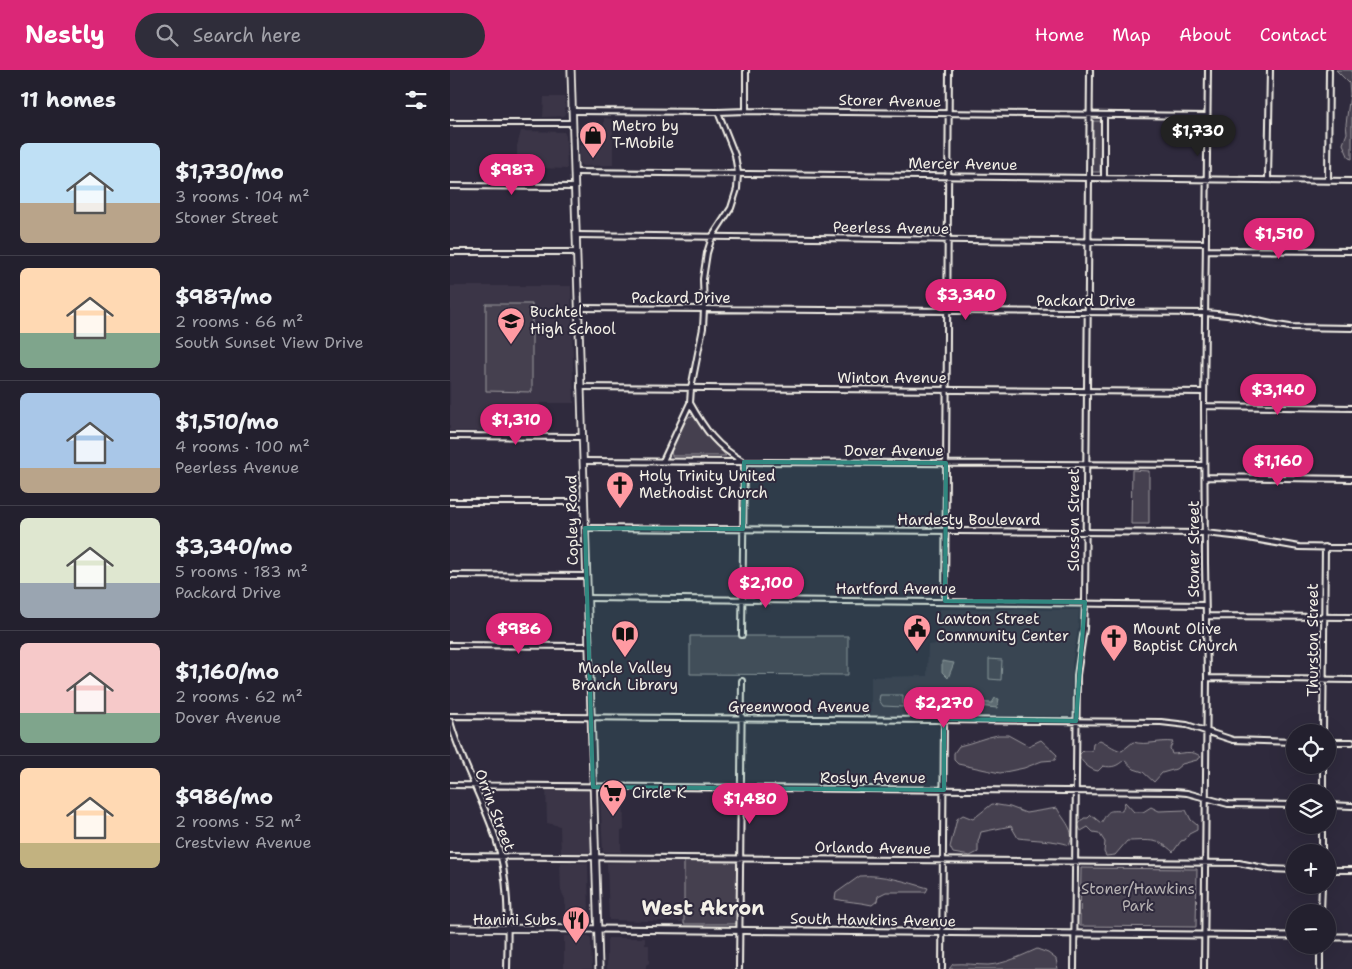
<!DOCTYPE html>
<meta charset="utf-8">
<style>
body{margin:0;font-family:"Shantell Sans",sans-serif;background:#2f2d3a;color:#f1f3f6;height:100vh;display:flex;flex-direction:column;font-size:19px;white-space:nowrap}
*{box-sizing:border-box;margin:0}
p{font-size:16px;color:#a3a3aa}
.icon{flex:none;width:28px;height:28px;fill:none;stroke:currentColor;stroke-width:2;stroke-linecap:round;stroke-linejoin:round}
.map{position:relative;flex:1;overflow:hidden}
.side{display:flex;flex-direction:column;background:#23202e;width:450px}
.side>*{flex:none}
.controls{position:absolute;left:836px;top:654px;display:grid;gap:10px}
.controls a{display:grid;place-items:center;width:50px;height:50px;border-radius:50%;background:#23202e;box-shadow:0 5px 20px #0002,0 0 0 1px #403e4a;font-size:25px}
.price{position:absolute;translate:-50% -42px;padding:0 11px;border-radius:18px;background:#db2777;color:#fff;font-size:16px;line-height:32px;filter:drop-shadow(0 1px 2px #0008)}
.price::after{content:'';position:absolute;left:50%;top:30px;width:15px;height:11px;margin-left:-8px;background:inherit;clip-path:polygon(0 0,100% 0,50% 100%)}
.price.active{background:#222;color:#fff}
ul{padding:0;list-style:none}
li{display:flex;align-items:center;gap:15px;height:125px;padding:0 20px}
li+li{border-top:1px solid #403e4a}
li span{display:grid;place-items:center;flex:none;width:140px;height:100px;border-radius:8px;color:#555}
li>.icon{margin-inline-start:auto}
span .icon{width:60px;height:60px;fill:#fffc;stroke-width:1}
li b{font-size:21px}
h2{display:flex;justify-content:space-between;align-items:center;height:60px;padding:0 20px;font-size:21px}
header{display:flex;align-items:center;gap:30px;box-sizing:border-box;height:70px;padding:0 25px;background:#db2777;color:#fff}
header strong{font-size:24px}
nav{display:flex;gap:28px;margin-inline-start:auto;font-size:18px}
.search{width:350px;height:45px;background:#2f2d3a;display:flex;align-items:center;gap:12px;box-sizing:border-box;padding:0 18px;border-radius:28px;color:#a3a3aa;font-size:19px}
main{display:flex;flex:1;min-height:0}
.map>svg:first-child{display:block}
.built{fill:#3b3647}
.green{fill:#454050;stroke:#9c989c}
.water{fill:#6a6670;stroke:#a19ea0}
.lines{fill:none;stroke-linecap:round;stroke-linejoin:round}
.minor-casing{stroke:#f4f1e8;stroke-width:8}
.tertiary-casing{stroke:#f4f1e8;stroke-width:9}
.secondary-casing{stroke:#f4f1e8;stroke-width:9}
.minor{stroke:#2f2a3d;stroke-width:4}
.tertiary{stroke:#2f2a3d;stroke-width:5}
.secondary{stroke:#2f2a3d;stroke-width:5.5}
.marked{fill:#318880;fill-opacity:0.2;stroke:#318880;stroke-width:4;stroke-linejoin:round}
.labels{text-anchor:middle;stroke-width:4;stroke-linejoin:round;paint-order:stroke}
.street-label{font-size:15px;fill:#f4f1e8;stroke:#2f2a3d}
.poi-label{font-size:15px;fill:#f4f1e8;stroke:#2f2a3d;text-anchor:start}
.park-label{font-size:15px;fill:#b7b3b3;stroke:#2f2a3d}
.district-label{font-size:20px;font-weight:bold;fill:#f4f1e8;stroke:#2f2a3d}
</style>
<header>
<strong>Nestly</strong>
<div class="search"><svg class="icon" aria-label="search" viewBox="0 0 24 24"><circle cx="10" cy="10" r="6"/><path d="M15 15l6 6"/></svg>Search here</div>
<nav><a>Home</a><a>Map</a><a>About</a><a>Contact</a></nav>
</header>
<main>
<section class="side">
<h2>11 homes<svg class="icon" aria-label="filters" viewBox="0 0 24 24"><path d="M4 7h16M4 17h16"/><circle cx="9" cy="7" r="2"/><circle cx="15" cy="17" r="2"/></svg></h2>
<ul>
<li><span style="background:linear-gradient(#bfe0f5 60%,#b9a48a 0)"><svg class="icon" aria-label="home" viewBox="0 0 24 24"><path d="M3 11l9-7 9 7M6 9v11h12V9"/></svg></span><div><b>$1,730/mo</b><p>3 rooms · 104 m²</p><p>Stoner Street</p></div></li>
<li><span style="background:linear-gradient(#ffd9b3 65%,#7fa58c 0)"><svg class="icon" aria-label="home" viewBox="0 0 24 24"><path d="M3 11l9-7 9 7M6 9v11h12V9"/></svg></span><div><b>$987/mo</b><p>2 rooms · 66 m²</p><p>South Sunset View Drive</p></div></li>
<li><span style="background:linear-gradient(#a9c7e8 75%,#b9a48a 0)"><svg class="icon" aria-label="home" viewBox="0 0 24 24"><path d="M3 11l9-7 9 7M6 9v11h12V9"/></svg></span><div><b>$1,510/mo</b><p>4 rooms · 100 m²</p><p>Peerless Avenue</p></div></li>
<li><span style="background:linear-gradient(#dfe7d0 65%,#9aa5b1 0)"><svg class="icon" aria-label="home" viewBox="0 0 24 24"><path d="M3 11l9-7 9 7M6 9v11h12V9"/></svg></span><div><b>$3,340/mo</b><p>5 rooms · 183 m²</p><p>Packard Drive</p></div></li>
<li><span style="background:linear-gradient(#f6c9c9 70%,#7fa58c 0)"><svg class="icon" aria-label="home" viewBox="0 0 24 24"><path d="M3 11l9-7 9 7M6 9v11h12V9"/></svg></span><div><b>$1,160/mo</b><p>2 rooms · 62 m²</p><p>Dover Avenue</p></div></li>
<li><span style="background:linear-gradient(#ffd9b3 75%,#c2b280 0)"><svg class="icon" aria-label="home" viewBox="0 0 24 24"><path d="M3 11l9-7 9 7M6 9v11h12V9"/></svg></span><div><b>$986/mo</b><p>2 rooms · 52 m²</p><p>Crestview Avenue</p></div></li>
</ul>
</section>
<div class="map">
<svg width="902" height="899" viewBox="0 0 902 899">
<rect width="100%" height="100%" fill="#2f2a3d"/>
<filter id="ink" filterUnits="userSpaceOnUse"><feTurbulence type="fractalNoise" baseFrequency=".02" numOctaves="2"/><feDisplacementMap in="SourceGraphic" scale="10" xChannelSelector="R" yChannelSelector="G"/><feConvolveMatrix kernelMatrix="1 2 1 2 8 2 1 2 1" color-interpolation-filters="sRGB"/></filter>
<g filter="url(#ink)">
<path class="built" d="M94,27H115V43L114,46L93,47Z
M154,48L163,49V95L133,96L130,94L129,75L154,74Z
M71,61L114,62L116,66L117,99L91,98V101H67V76Z
M0,216H121L124,333H90V361H69L70,334H60L59,361H0Z
M490,539L629,540L628,559L622,593L621,646L421,645V607L477,606L478,575L490,574Z
M96,716L143,717L145,787L111,786L110,756L97,753Z
M173,722L174,760L171,761V782H153L150,723Z
M234,791L233,852L159,850L157,793Z
M110,792L138,793L139,851H116L115,829L111,821Z
M114,866H139L141,870L142,899H114Z
M158,868H195V875H199V893L196,895V899H157V871Z"/>
<path class="green" d="M886,0H902V89L899,88L893,74L897,63L896,54L900,24L899,13Z
M642,51H651L650,102H642Z
M36,234H82V322L36,321Z
M240,346L245,347L257,366L276,386H222L221,381L235,350Z
M682,400L699,401V454H681Z
M240,566H398V605L240,604Z
M539,589L552,590L551,610L539,609Z
M430,625H453V637L433,636L429,630Z
M548,665H558L578,676L591,670L607,685L605,690L592,691L574,698L550,703L508,694L504,690V683L509,676C523,673 535,667 548,665Z
M650,670C659,674 661,678 672,681L683,672C697,676 709,670 723,672L720,678L722,684C731,684 743,679 751,687L747,690L732,694L726,699L712,703L704,712L693,702L684,699L674,690C667,696 663,698 653,696L648,701C640,700 631,692 629,685L633,681H642L643,674Z
M675,732L684,742H693L701,737L709,741L736,740L741,750L747,755V760L739,764L735,770L731,771L723,782C708,767 696,771 677,771L665,785L656,786L654,782L655,772L649,763L643,762L638,757L631,761L628,755L634,748H638L641,745L651,753C659,741 656,740 672,741Z
M542,734L560,737L576,743L607,738C613,750 627,761 619,775C607,770 582,770 568,768L561,756L531,762L528,772V782L520,786L503,783L500,777L507,749L513,745L523,749Z
M234,791H285L287,794V853L285,854H234Z
M631,798L747,799L746,857L630,856Z
M410,806C432,804 457,812 478,818L476,822H436L428,826L427,831L422,835C409,832 398,832 385,829L386,823Z
M587,879L598,883L606,889L608,899H499L503,894C515,893 526,895 538,895C555,894 571,886 587,879Z"/>
<path class="water" d="M492,591L504,593L498,608L492,602Z
M545,628L549,629L547,638L508,634L504,631L542,633Z"/>
<g class="lines">
<g class="minor-casing">
<path id="minor" d="M122,41L268,42L296,41L757,46
M296,41V0
M0,53H122
M124,102L902,111
M654,107V46
M818,109L820,0
M878,110L879,0
M0,116L124,117
M126,165L756,173
M756,180L902,181
M0,182H126
M128,238L756,243L787,246L821,254L840,257L902,258
M130,317L754,322
M240,333C255,360 266,376 294,392L292,565
M754,336L902,338
M0,366L132,367
M133,391L754,395
M213,391L240,333L241,318L253,258L254,239L253,209L257,183L262,167L281,138L287,119L288,103L285,85L268,42
M755,407L902,409
M0,432H134
M135,458L755,463L792,467L849,477L902,478
M0,505L136,506
M137,528L755,535
M495,531L499,0
M756,546L902,547
M0,575L138,576
M757,608L902,610
M0,646L711,652L737,655L783,670L845,672
M0,651C11,692 33,729 46,769C60,811 58,856 57,899
M873,662L875,477
M878,672H902
M0,715L725,722L737,723L778,734L845,735
M873,722V695
M878,735L902,736
M872,782V755
M0,786L789,793L819,799L845,800
M878,800H902
M871,842L872,815
M289,899L292,611
M492,899L494,649
M624,899L627,605L634,559L635,532L640,0
M754,899L757,608L755,493L754,336L758,0
M870,899V875"/>
</g>
<g class="tertiary-casing">
<path id="tertiary" d="M148,859L845,866
M878,867H902"/>
</g>
<g class="secondary-casing">
<path id="secondary" d="M121,0L149,899
M0,858L148,859"/>
</g>
<use href="#minor" class="minor"/>
<use href="#tertiary" class="tertiary"/>
<use href="#secondary" class="secondary"/>
</g>
</g>
<path class="marked" d="M294,392L496,393L495,531L635,532L626,651L494,649V720L143,717L135,458L293,459Z"/>
<defs>
<g id="shop-pin" transform="scale(1.4375)"><path d="M0 17L-7.5 6A9.5 9.5 0 1 1 7.5 6Z" fill="#ff9aa2" stroke="#2f2a3d"/><path d="M-5-2.5h2.3a2.7 3.5 0 0 1 5.4 0H5L5.5 6h-11ZM-1.5-2.5h3a1.5 2.3 0 0 0-3 0Z" fill="#111"/></g>
<g id="school-pin" transform="scale(1.4375)"><path d="M0 17L-7.5 6A9.5 9.5 0 1 1 7.5 6Z" fill="#ff9aa2" stroke="#2f2a3d"/><path d="M0-5L7-2L0 1L-7-2ZM-4 1L0 2.5L4 1V4Q0 6-4 4Z" fill="#111"/></g>
<g id="church-pin" transform="scale(1.4375)"><path d="M0 17L-7.5 6A9.5 9.5 0 1 1 7.5 6Z" fill="#ff9aa2" stroke="#2f2a3d"/><path d="M-1.2-6h2.4v3.5h3.3v2.4h-3.3V6h-2.4V-.1h-3.3v-2.4h3.3Z" fill="#111"/></g>
<g id="civic-pin" transform="scale(1.4375)"><path d="M0 17L-7.5 6A9.5 9.5 0 1 1 7.5 6Z" fill="#ff9aa2" stroke="#2f2a3d"/><path d="M-.6-6.5H3V-4.5H.6V-3L4-1V1h2V6H-6V1h2V-1L-.6-3ZM-1.2 2.5V6h2.4V2.5Z" fill="#111"/></g>
<g id="library-pin" transform="scale(1.4375)"><path d="M0 17L-7.5 6A9.5 9.5 0 1 1 7.5 6Z" fill="#ff9aa2" stroke="#2f2a3d"/><path d="M-6-4Q-3-5.5-.7-3.5V5Q-3 3-6 4ZM6-4Q3-5.5 .7-3.5V5Q3 3 6 4Z" fill="#111"/></g>
<g id="supermarket-pin" transform="scale(1.4375)"><path d="M0 17L-7.5 6A9.5 9.5 0 1 1 7.5 6Z" fill="#ff9aa2" stroke="#2f2a3d"/><path d="M-6-5.5h2.5l.6 2H6L4.5 2H-2.5L-4.4-4H-6ZM-1.5 3.2a1.3 1.3 0 1 0 .1 0ZM3 3.2a1.3 1.3 0 1 0 .1 0Z" fill="#111"/></g>
<g id="restaurant-pin" transform="scale(1.4375)"><path d="M0 17L-7.5 6A9.5 9.5 0 1 1 7.5 6Z" fill="#ff9aa2" stroke="#2f2a3d"/><path d="M-5-6h1v4h1v-4h1v4h1v-4h1v5L-1.5 .5V6h-2V.5L-5-1ZM5-6V6H3V1.5H1.5Q1.5-4 5-6Z" fill="#111"/></g>
</defs>
<g fill-rule="evenodd">
<use href="#shop-pin" x="143" y="65"/>
<use href="#school-pin" x="61" y="251"/>
<use href="#church-pin" x="170" y="415"/>
<use href="#civic-pin" x="467" y="558"/>
<use href="#library-pin" x="175" y="564"/>
<use href="#church-pin" x="664" y="568"/>
<use href="#supermarket-pin" x="163" y="723"/>
<use href="#restaurant-pin" x="126" y="850"/>
</g>
<g class="labels">
<g class="street-label">
<text transform="translate(440 31) rotate(1)" y="5">Storer Avenue</text>
<text transform="translate(513 94) rotate(1)" y="5">Mercer Avenue</text>
<text transform="translate(441 158) rotate(1)" y="5">Peerless Avenue</text>
<text x="231" y="233">Packard Drive</text>
<text x="636" y="236">Packard Drive</text>
<text x="442" y="313">Winton Avenue</text>
<text x="444" y="386">Dover Avenue</text>
<text transform="translate(122 450) rotate(-91)" y="5">Copley Road</text>
<text x="519" y="455">Hardesty Boulevard</text>
<text transform="translate(624 450) rotate(-90)" y="5">Slosson Street</text>
<text transform="translate(744 479) rotate(-90)" y="5">Stoner Street</text>
<text x="446" y="524">Hartford Avenue</text>
<text transform="translate(863 570) rotate(-90)" y="5">Thurston Street</text>
<text x="349" y="642">Greenwood Avenue</text>
<text x="423" y="713">Roslyn Avenue</text>
<text transform="translate(45 740) rotate(69)" y="5">Orrin Street</text>
<text transform="translate(423 778) rotate(1)" y="5">Orlando Avenue</text>
<text transform="translate(423 850) rotate(1)" y="5">South Hawkins Avenue</text>
</g>
<g class="poi-label">
<text x="162" y="61">Metro by<tspan x="162" dy="17">T-Mobile</tspan></text>
<text x="80" y="247">Buchtel<tspan x="80" dy="17">High School</tspan></text>
<text x="189" y="411">Holy Trinity United<tspan x="189" dy="17">Methodist Church</tspan></text>
<text x="486" y="554">Lawton Street<tspan x="486" dy="17">Community Center</tspan></text>
<text x="683" y="564">Mount Olive<tspan x="683" dy="17">Baptist Church</tspan></text>
<text x="175" y="603" text-anchor="middle">Maple Valley<tspan x="175" dy="17">Branch Library</tspan></text>
<text x="182" y="728">Circle K</text>
<text x="107" y="855" text-anchor="end">Hanini Subs</text>
</g>
<g class="park-label">
<text x="688" y="824">Stoner/Hawkins<tspan x="688" dy="17">Park</tspan></text>
</g>
<g class="district-label">
<text x="253" y="845">West Akron</text>
</g>
</g>
</svg>
<div class="controls">
<a><svg class="icon" aria-label="locate" viewBox="0 0 24 24"><circle cx="12" cy="12" r="6"/><path d="M12 2v4M12 18v4M2 12h4M18 12h4"/></svg></a>
<a><svg class="icon" aria-label="layers" viewBox="0 0 24 24"><path d="M12 4l9 5-9 5-9-5zM3 14l9 5 9-5"/></svg></a>
<a>+</a>
<a>−</a>
</div>
<b class="price active" style="left:748px;top:87px">$1,730</b>
<b class="price" style="left:62px;top:126px">$987</b>
<b class="price" style="left:829px;top:190px">$1,510</b>
<b class="price" style="left:516px;top:251px">$3,340</b>
<b class="price" style="left:828px;top:346px">$3,140</b>
<b class="price" style="left:66px;top:376px">$1,310</b>
<b class="price" style="left:828px;top:417px">$1,160</b>
<b class="price" style="left:316px;top:539px">$2,100</b>
<b class="price" style="left:69px;top:585px">$986</b>
<b class="price" style="left:494px;top:659px">$2,270</b>
<b class="price" style="left:300px;top:755px">$1,480</b>
</div>
</main>
